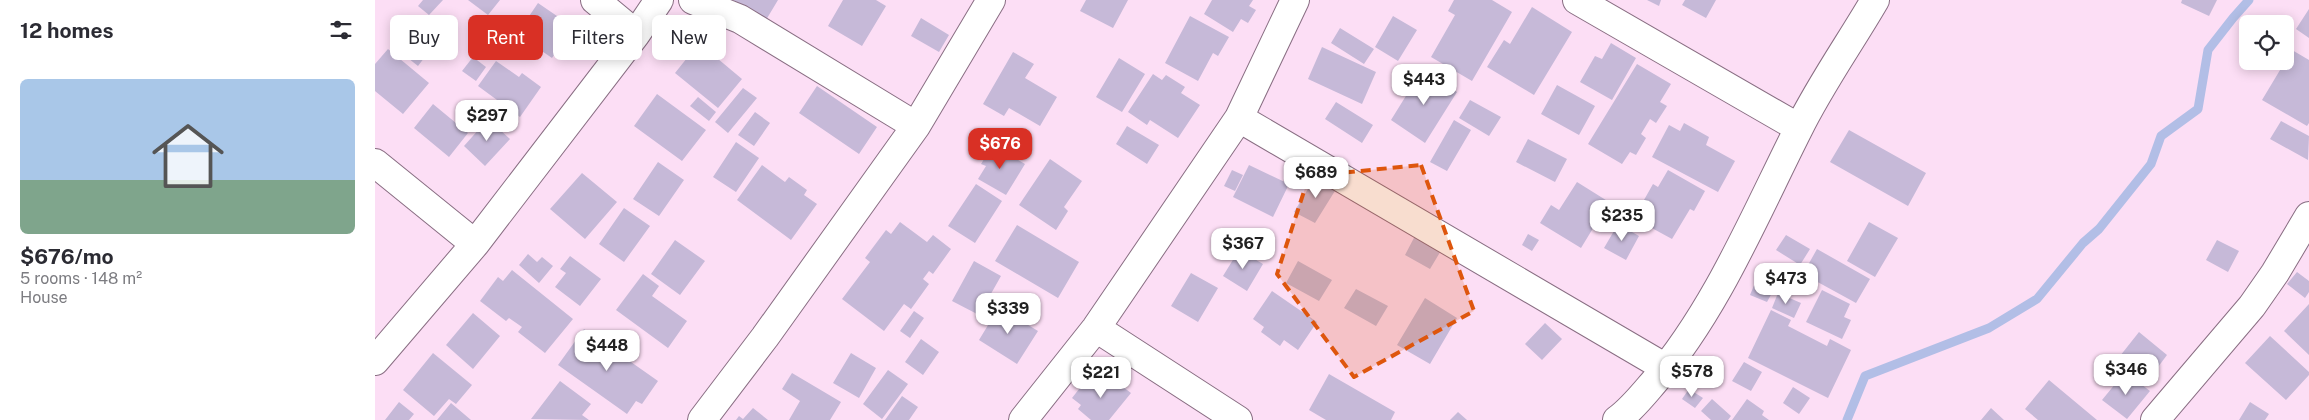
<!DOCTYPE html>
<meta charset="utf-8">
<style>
body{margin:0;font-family:"Public Sans",sans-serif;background:#f7f7f7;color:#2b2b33;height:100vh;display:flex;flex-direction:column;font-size:19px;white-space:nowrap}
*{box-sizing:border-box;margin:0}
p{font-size:16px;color:#7c7c81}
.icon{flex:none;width:28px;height:28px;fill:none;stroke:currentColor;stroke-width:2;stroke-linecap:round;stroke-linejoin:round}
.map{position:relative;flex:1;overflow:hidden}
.panel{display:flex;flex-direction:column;background:#fff;width:375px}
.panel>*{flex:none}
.top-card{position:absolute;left:15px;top:15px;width:475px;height:45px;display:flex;gap:10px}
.controls{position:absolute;left:1864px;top:15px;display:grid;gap:10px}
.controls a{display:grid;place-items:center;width:55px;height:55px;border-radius:8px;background:#fff;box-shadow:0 2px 12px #0003;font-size:25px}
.price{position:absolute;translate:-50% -42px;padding:0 11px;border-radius:10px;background:#fff;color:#222;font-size:16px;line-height:32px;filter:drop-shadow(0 1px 2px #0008)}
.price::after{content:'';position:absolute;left:50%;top:30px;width:15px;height:11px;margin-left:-8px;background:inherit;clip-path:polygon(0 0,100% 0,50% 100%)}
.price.current{background:#d93025;color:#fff}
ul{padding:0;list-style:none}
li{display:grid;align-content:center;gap:10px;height:265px;padding:0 20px}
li+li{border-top:1px solid #e1e1e2}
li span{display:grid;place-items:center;height:155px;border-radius:8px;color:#555}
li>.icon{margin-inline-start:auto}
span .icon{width:90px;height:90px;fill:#fffc;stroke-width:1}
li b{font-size:21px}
h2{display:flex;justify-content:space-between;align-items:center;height:60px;padding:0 20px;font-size:21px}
.tag{padding:0 18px;border-radius:8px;background:#fff;box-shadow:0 2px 12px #0003;font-size:18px;line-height:45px}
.tag.current{background:#d93025;color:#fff}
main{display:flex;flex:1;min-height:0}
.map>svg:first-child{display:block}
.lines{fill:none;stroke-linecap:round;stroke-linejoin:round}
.stream{stroke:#b2bee6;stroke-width:9}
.building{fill:#c6b9d8}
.minor-casing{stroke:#896e83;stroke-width:30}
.minor{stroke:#fff;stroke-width:28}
.marked{fill:#de560d;fill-opacity:0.2;stroke:#de560d;stroke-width:4;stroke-dasharray:10 6;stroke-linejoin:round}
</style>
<main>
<section class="panel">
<h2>12 homes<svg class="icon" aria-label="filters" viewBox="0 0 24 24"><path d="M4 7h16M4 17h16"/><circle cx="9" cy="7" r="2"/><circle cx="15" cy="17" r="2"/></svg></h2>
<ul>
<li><span style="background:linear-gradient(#a9c7e8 65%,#7fa58c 0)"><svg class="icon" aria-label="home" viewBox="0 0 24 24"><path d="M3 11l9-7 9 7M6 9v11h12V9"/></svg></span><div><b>$676/mo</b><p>5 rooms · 148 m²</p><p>House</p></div></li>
</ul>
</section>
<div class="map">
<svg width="1934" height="420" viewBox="0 0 1934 420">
<rect width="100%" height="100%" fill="#fcdef5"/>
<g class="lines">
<path class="stream" d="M1472,420L1490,376L1614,328L1662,299L1708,243L1724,229L1776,164L1786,136L1823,109L1833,50L1858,18L1874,0"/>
</g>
<path class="building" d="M48,0H68L54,15L43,6Z
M93,0H125L113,15Z
M358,0H403L391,20Z
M468,0H501L511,6L487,46L453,26Z
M711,0H753L738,28L705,11Z
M837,0H878L874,6L881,10L873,23L866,19L858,32L829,14Z
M1079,0H1117L1137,12L1097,81L1056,57L1080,15L1073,11Z
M1272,0H1286L1284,6Z
M1310,0H1341L1331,18L1307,5Z
M1807,0H1842L1834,16L1806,3Z
M163,3L198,27L177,58L142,34Z
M1157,7L1197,32L1159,95L1112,67L1129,40L1135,44Z
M1934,9V38L1921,29Z
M815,16L854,37L843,56L838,53L823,81L790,63Z
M1018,16L1042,30L1023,61L1000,47Z
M126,17L135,24L137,22L145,28L132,45L115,32Z
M315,17L323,24L313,35L306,29Z
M546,18L574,35L564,52L536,36Z
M34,27L59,45L43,66L19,47Z
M965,28L999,49L989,64L956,43Z
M324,43L367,79L343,108L300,73Z
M1236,43L1261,58L1237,100L1205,82L1220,56L1227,59Z
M947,47L1001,72L987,104L933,79Z
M13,49L54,83L28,114L0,91V64Z
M1917,50L1934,60V123L1932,126L1887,100Z
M638,52L659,64L650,78L682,97L665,126L634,108L629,116L608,104Z
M98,57L111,67L101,81L87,71Z
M744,58L770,74L747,112L721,97Z
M121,61L144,77L147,73L166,87L145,117L103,86Z
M1262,64L1296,84L1285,102L1292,106L1281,123L1275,119L1266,134L1271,138L1261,155L1255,152L1247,164L1213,144Z
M1047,70L1082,92L1050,143L1016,120Z
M778,74L787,80L791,75L810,87L806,93L825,105L803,138L775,120L772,125L753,112Z
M1182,85L1220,106L1204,135L1166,114Z
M442,86L502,127L484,154L424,113Z
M368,88L382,98L353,133L340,122Z
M282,94L331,130L307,161L259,126Z
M323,97L341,112L334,121L315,106Z
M1095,100L1126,117L1114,136L1084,118Z
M961,102L998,125L987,143L950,119Z
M58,104L93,133L74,157L39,128Z
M380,112L395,123L379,146L363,135Z
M113,119L135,139L110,166L89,146Z
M1079,120L1096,130L1072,171L1055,162Z
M1906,121L1934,136L1933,160L1895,139Z
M1309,123L1334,137L1331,145L1360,161L1343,192L1277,157L1294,125L1305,131Z
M752,126L784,145L772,164L741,144Z
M1474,130L1551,173L1533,206L1455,162Z
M1153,139L1192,159L1180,182L1141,162Z
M361,142L384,158L361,192L338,177Z
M618,145L650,164L631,195L603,179L611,166L606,164Z
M675,159L707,181L689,207L693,211L681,230L644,205Z
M283,162L309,180L284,216L258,199Z
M387,165L410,182L414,177L432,190L429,195L442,204L416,240L362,200Z
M874,165L914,184L898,217L858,197Z
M857,170L868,175L860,191L849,186Z
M1293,170L1330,191L1319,211L1315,209L1297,239L1264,221L1270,210L1265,207L1278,184L1283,187Z
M207,173L242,202L210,239L175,209Z
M942,174L963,186L940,223L919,212Z
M1202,182L1234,202L1206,248L1165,223L1176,205L1184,210Z
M601,184L627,201L600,243L573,226Z
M249,208L275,226L249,262L224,244Z
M525,222L552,242L558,235L576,249L558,274L554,271L548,279L554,284L536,309L529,304L509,331L467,299L495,262L490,258L511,230L516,234Z
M1494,222L1523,238L1500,277L1472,261Z
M1243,224L1264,236L1251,260L1229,248Z
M642,225L704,262L683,298L620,261Z
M1041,234L1067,249L1055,269L1030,255Z
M1153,234L1164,240L1157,251L1147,245Z
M1411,235L1435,249L1425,265L1401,250Z
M300,240L330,261L305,295L276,274Z
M1842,240L1864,251L1853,272L1831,260Z
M1442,249L1495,279L1481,303L1428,274Z
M864,250L888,264L872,291L848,276Z
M153,254L162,262L167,257L178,266L164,283L144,265Z
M195,256L226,279L205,306L180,287L191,273L185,269Z
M599,261L626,276L604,315L577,301Z
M923,261L957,280L944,301L911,283Z
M137,270L198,319L170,353L143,332L147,327L134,318L131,321L105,301L123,277L128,281Z
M1922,272L1934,281V292L1930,298L1912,284Z
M816,273L843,288L823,322L796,306Z
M268,274L284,286L277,296L312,321L293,348L241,310Z
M1380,283L1398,291L1392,302L1375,295Z
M981,289L1013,306L1001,326L969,308Z
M1447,290L1475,304L1469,317L1476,320L1467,339L1431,322Z
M897,291L942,322L923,350L909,340L905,346L886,332L889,327L878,319Z
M1403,293L1426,303L1419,318L1397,308Z
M1050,298L1082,318L1055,364L1022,345Z
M1934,304V355L1909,331Z
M624,307L663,331L642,364L604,340Z
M1396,310L1416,320L1413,326L1452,346L1455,339L1476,350L1453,398L1373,358Z
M539,311L549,318L535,338L525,331Z
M98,313L125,336L98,369L71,345Z
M1170,323L1187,339L1167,360L1150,344Z
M209,329L283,381L267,404L261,401L252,414L183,365Z
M1764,332L1792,355L1774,379L1745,356Z
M1895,336L1934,372V375L1911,400L1870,363Z
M546,339L564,352L548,375L530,362Z
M58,353L97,385L81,404L74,399L59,416L28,390Z
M476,353L501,368L484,398L458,383Z
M1369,362L1387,372L1376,391L1357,381Z
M513,370L533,384L507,419L488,404Z
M1750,372L1775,391L1752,419L1727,400Z
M417,373L466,402L455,420H414L425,401L407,389Z
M731,374L756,393L734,420H716L703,409L706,405L697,398L708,384L713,387L720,378L725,382Z
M954,374L1020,412L1016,420H951L934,410Z
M1674,380L1722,420H1663L1650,409Z
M185,381L216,404L207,415L214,420L156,419Z
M1418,387L1435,398L1424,414L1408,403Z
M1314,389L1328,398L1320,408L1307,399Z
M527,396L543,407L534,420H510Z
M1337,399L1356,416L1353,420H1336L1326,411Z
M1372,399L1389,411L1387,415L1394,420H1357Z
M24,402L39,414L34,420H10Z
M1875,402L1894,414L1890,420H1864Z
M76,403L96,420H62Z
M378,408L393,420H361L364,416L368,419Z
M1616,408L1629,420H1606Z
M1083,412L1092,420H1075Z"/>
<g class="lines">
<g class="minor-casing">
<path id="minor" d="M220,0L261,34
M318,0L365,19L541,126
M1202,0L1424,128
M864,118L1291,368
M0,163L100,244
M721,328L863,420
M0,361L100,244L261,34L284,0
M327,420L390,337L541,126L616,0
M648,420L721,328L864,118L920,0
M1242,420C1256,410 1267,396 1279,382C1341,310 1380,215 1423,130C1445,85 1475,43 1500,0
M1780,420L1877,306L1900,273L1934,216"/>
</g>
<use href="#minor" class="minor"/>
</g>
<path class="marked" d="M1046,165L1099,311L979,377L902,274L934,176Z"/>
</svg>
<div class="controls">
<a><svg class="icon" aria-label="locate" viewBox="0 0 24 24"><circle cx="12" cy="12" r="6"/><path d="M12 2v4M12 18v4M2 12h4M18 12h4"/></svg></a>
</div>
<b class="price" style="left:1049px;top:106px">$443</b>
<b class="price" style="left:112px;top:142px">$297</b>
<b class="price current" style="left:625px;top:170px">$676</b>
<b class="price" style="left:941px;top:199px">$689</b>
<b class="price" style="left:1247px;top:242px">$235</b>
<b class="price" style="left:868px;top:270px">$367</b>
<b class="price" style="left:1411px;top:305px">$473</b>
<b class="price" style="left:633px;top:335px">$339</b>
<b class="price" style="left:232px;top:372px">$448</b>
<b class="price" style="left:1751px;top:396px">$346</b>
<b class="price" style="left:1317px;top:398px">$578</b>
<b class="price" style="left:726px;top:399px">$221</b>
<div class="top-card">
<a class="tag">Buy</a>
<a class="tag current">Rent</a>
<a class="tag">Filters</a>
<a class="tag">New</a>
</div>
</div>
</main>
